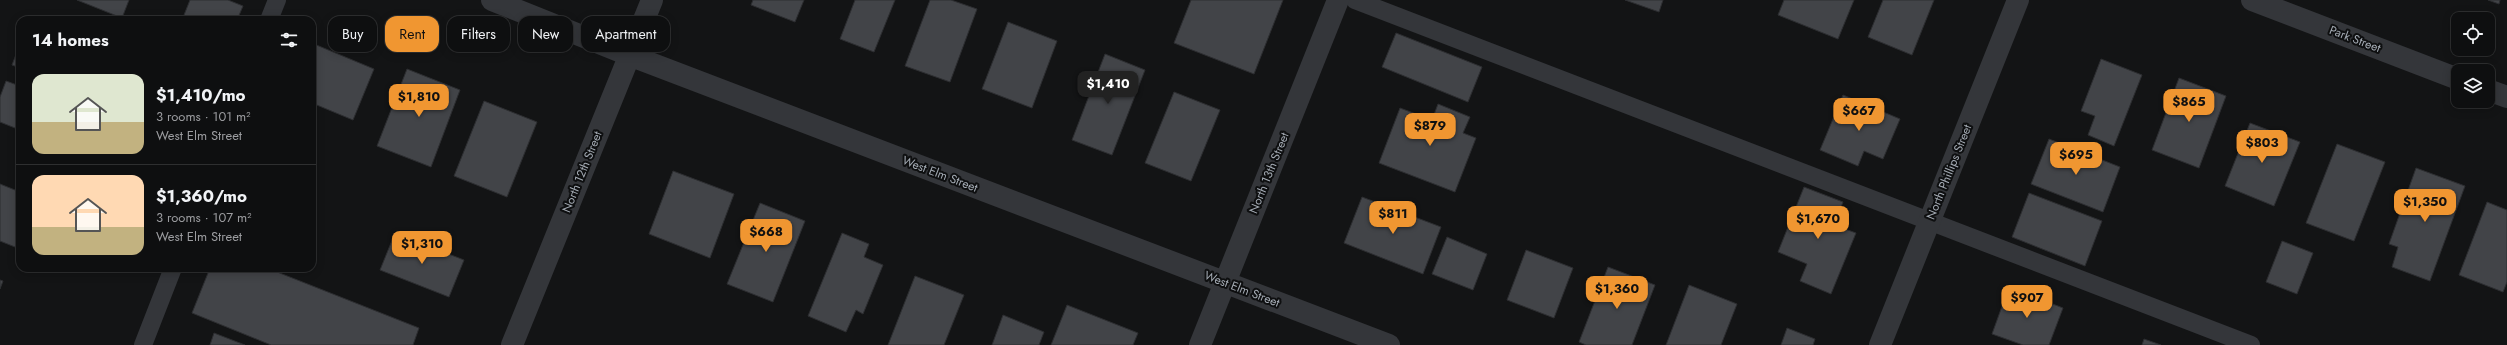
<!DOCTYPE html>
<meta charset="utf-8">
<style>
body{margin:0;font-family:Jost,sans-serif;background:#1c1d1e;color:#f1f3f6;height:100vh;display:flex;flex-direction:column;font-size:15px;white-space:nowrap}
*{box-sizing:border-box;margin:0}
p{font-size:13px;color:#9b9c9f}
.icon{flex:none;width:22px;height:22px;fill:none;stroke:currentColor;stroke-width:2;stroke-linecap:round;stroke-linejoin:round}
.map{position:relative;flex:1;overflow:hidden}
.details{position:absolute;left:16px;top:16px;width:300px;height:256px;display:flex;flex-direction:column;background:#0e0f10;border-radius:12px;box-shadow:0 2px 10px #0003,0 0 0 1px #2e2f30}
.details>*{flex:none}
.banner{position:absolute;left:328px;top:16px;width:380px;height:36px;display:flex;gap:8px}
.controls{position:absolute;left:2451px;top:12px;display:grid;gap:8px}
.controls a{display:grid;place-items:center;width:44px;height:44px;border-radius:8px;background:#0e0f10;box-shadow:0 2px 10px #0003,0 0 0 1px #2e2f30;font-size:20px}
.price{position:absolute;translate:-50% -34px;padding:0 9px;border-radius:8px;background:#f09631;color:#111;font-size:13px;line-height:26px;filter:drop-shadow(0 1px 2px #0008)}
.price::after{content:'';position:absolute;left:50%;top:24px;width:12px;height:9px;margin-left:-6px;background:inherit;clip-path:polygon(0 0,100% 0,50% 100%)}
.price.active{background:#222;color:#fff}
ul{padding:0;list-style:none}
li{display:flex;align-items:center;gap:12px;height:100px;padding:0 16px}
li+li{border-top:1px solid #2e2f30}
li span{display:grid;place-items:center;flex:none;width:112px;height:80px;border-radius:12px;color:#555}
li>.icon{margin-inline-start:auto}
span .icon{width:48px;height:48px;fill:#fffc;stroke-width:1}
li b{font-size:17px}
h2{display:flex;justify-content:space-between;align-items:center;height:48px;padding:0 16px;font-size:17px}
.chip{padding:0 14px;border-radius:12px;background:#0e0f10;box-shadow:0 2px 10px #0003,0 0 0 1px #2e2f30;font-size:14px;line-height:36px}
.chip.active{background:#f09631;color:#111}
.map>svg:first-child{display:block}
.building{fill:#424448;stroke:#2d2e31}
.lines{fill:none;stroke-linecap:round;stroke-linejoin:round}
.service{stroke:#34363a;stroke-width:18}
.minor{stroke:#34363a;stroke-width:22}
.labels{text-anchor:middle;stroke-width:4;stroke-linejoin:round;paint-order:stroke}
.street-label{font-size:12px;fill:#a5acb5;stroke:#0e0f10}
</style>
<div class="map">
<svg width="2507" height="345" viewBox="0 0 2507 345">
<rect width="100%" height="100%" fill="#131415"/>
<path class="building" d="M77,0H129L122,18Z
M190,0H228L243,6L237,20H182Z
M753,0H804L795,22L751,5Z
M855,0H895L874,52L840,39Z
M930,0H951L977,9L950,82L905,66Z
M1191,0H1283L1254,74L1174,43Z
M1625,0H1663L1659,12Z
M1784,0H1854L1838,39L1778,15Z
M1883,0H1934L1912,55L1868,37Z
M2488,0H2500L2499,4Z
M1008,22L1057,41L1032,108L982,89Z
M1396,33L1482,67L1468,102L1382,67Z
M20,44V68L12,65Z
M314,44L374,69L353,120L312,103Z
M1105,54L1145,70L1112,155L1072,140Z
M2101,59L2142,75L2114,146L2088,135L2095,116L2081,111Z
M407,69L460,90L431,167L377,146Z
M2179,78L2226,96L2199,168L2152,150Z
M6,81L20,86V130L0,122V97Z
M1174,92L1220,110L1191,181L1145,163Z
M1843,95L1900,119L1883,159L1864,151L1858,166L1820,150Z
M484,101L537,122L507,197L454,176Z
M1438,104L1470,117L1463,133L1476,138L1455,192L1379,163L1400,108L1432,120Z
M2250,123L2300,142L2274,206L2225,186Z
M2049,139L2120,167L2103,212L2031,184Z
M2337,144L2385,162L2354,241L2306,223Z
M2416,168L2465,186L2430,281L2392,267L2398,247L2389,244Z
M673,171L734,194L710,258L649,234Z
M0,184L20,192V249L0,241Z
M1804,187L1843,202L1834,225L1856,233L1831,294L1800,281L1807,264L1778,252Z
M2029,193L2102,221L2085,266L2012,237Z
M1362,197L1441,227L1423,274L1344,243Z
M2487,202L2507,210V282L2503,292L2459,275Z
M760,203L805,221L773,302L727,284Z
M395,233L464,260L449,297L380,270Z
M842,233L869,244L864,257L883,265L863,314L856,310L846,332L808,316Z
M1447,237L1487,254L1473,290L1432,274Z
M2282,241L2313,253L2297,294L2266,282Z
M1526,250L1573,268L1554,318L1507,300Z
M1608,267L1655,285L1632,345H1586L1579,342Z
M210,268H267L419,328L413,345H271L192,313Z
M915,276L964,295L944,345H888Z
M0,280L3,281L0,289Z
M1689,285L1737,304L1721,345H1666Z
M2009,287L2063,308L2049,345H2023L1992,334Z
M1067,305L1138,333L1133,345H1051Z
M1003,315L1044,332L1039,345H992Z
M1787,328L1815,339L1813,345H1781Z
M214,333L245,345H210Z
M2144,339L2161,345H2142Z"/>
<g class="lines">
<path class="service" d="M1355,0L2251,345
M269,20L277,0
M143,345L173,268"/>
<path class="minor" d="M492,0L629,55L1389,345
M2252,0L2458,79
M2488,90L2507,97
M512,345L652,0
M1200,345L1338,0
M1880,345L2018,0"/>
</g>
<g class="labels">
<g class="street-label">
<text transform="translate(2355 39) rotate(21)" y="4">Park Street</text>
<text transform="translate(582 172) rotate(-68)" y="4">North 12th Street</text>
<text transform="translate(1949 172) rotate(-68)" y="4">North Phillips Street</text>
<text transform="translate(1269 173) rotate(-68)" y="4">North 13th Street</text>
<text transform="translate(940 174) rotate(21)" y="4">West Elm Street</text>
<text transform="translate(1242 289) rotate(21)" y="4">West Elm Street</text>
</g>
</g>
</svg>
<div class="controls">
<a><svg class="icon" aria-label="locate" viewBox="0 0 24 24"><circle cx="12" cy="12" r="6"/><path d="M12 2v4M12 18v4M2 12h4M18 12h4"/></svg></a>
<a><svg class="icon" aria-label="layers" viewBox="0 0 24 24"><path d="M12 4l9 5-9 5-9-5zM3 14l9 5 9-5"/></svg></a>
</div>
<b class="price active" style="left:1108px;top:105px">$1,410</b>
<b class="price" style="left:419px;top:118px">$1,810</b>
<b class="price" style="left:2189px;top:123px">$865</b>
<b class="price" style="left:1859px;top:132px">$667</b>
<b class="price" style="left:1430px;top:147px">$879</b>
<b class="price" style="left:2262px;top:164px">$803</b>
<b class="price" style="left:2076px;top:176px">$695</b>
<b class="price" style="left:2425px;top:223px">$1,350</b>
<b class="price" style="left:1393px;top:235px">$811</b>
<b class="price" style="left:1818px;top:240px">$1,670</b>
<b class="price" style="left:766px;top:253px">$668</b>
<b class="price" style="left:422px;top:265px">$1,310</b>
<b class="price" style="left:1617px;top:310px">$1,360</b>
<b class="price" style="left:2027px;top:319px">$907</b>
<div class="banner">
<a class="chip">Buy</a>
<a class="chip active">Rent</a>
<a class="chip">Filters</a>
<a class="chip">New</a>
<a class="chip">Apartment</a>
</div>
<section class="details">
<h2>14 homes<svg class="icon" aria-label="filters" viewBox="0 0 24 24"><path d="M4 7h16M4 17h16"/><circle cx="9" cy="7" r="2"/><circle cx="15" cy="17" r="2"/></svg></h2>
<ul>
<li><span style="background:linear-gradient(#dfe7d0 60%,#c2b280 0)"><svg class="icon" aria-label="home" viewBox="0 0 24 24"><path d="M3 11l9-7 9 7M6 9v11h12V9"/></svg></span><div><b>$1,410/mo</b><p>3 rooms · 101 m²</p><p>West Elm Street</p></div></li>
<li><span style="background:linear-gradient(#ffd9b3 65%,#c2b280 0)"><svg class="icon" aria-label="home" viewBox="0 0 24 24"><path d="M3 11l9-7 9 7M6 9v11h12V9"/></svg></span><div><b>$1,360/mo</b><p>3 rooms · 107 m²</p><p>West Elm Street</p></div></li>
</ul>
</section>
</div>
